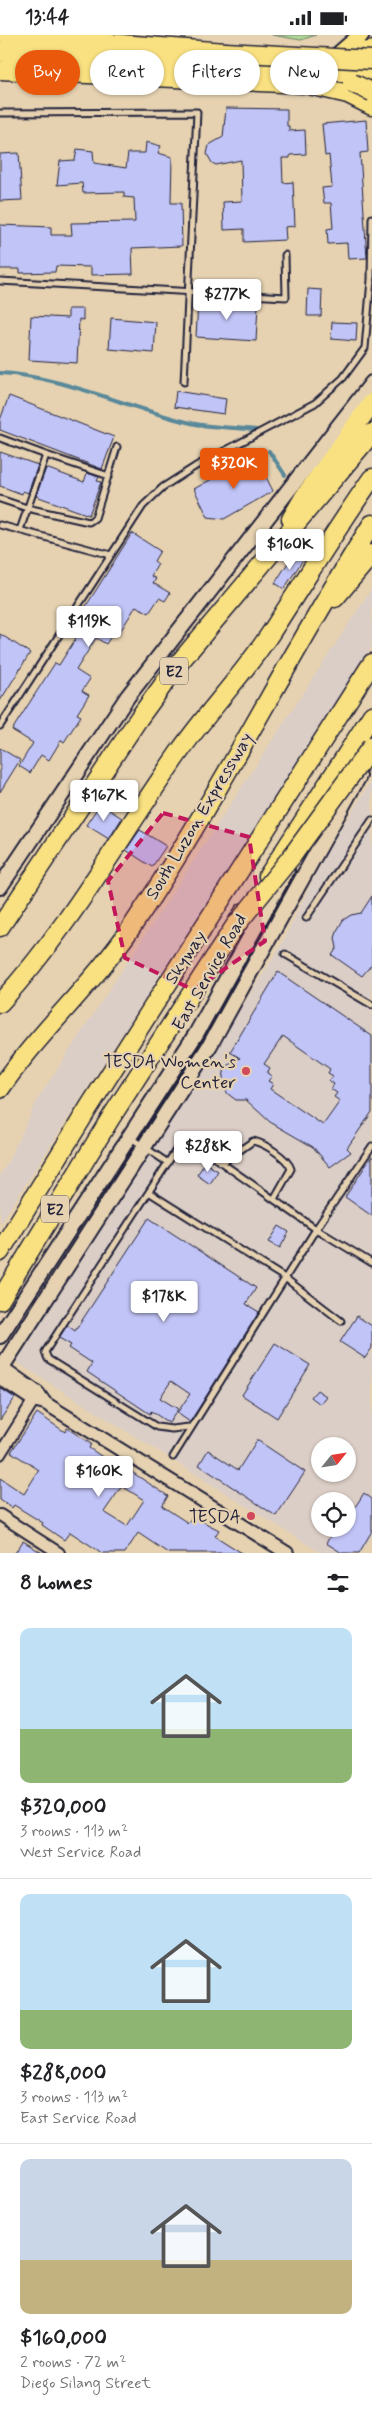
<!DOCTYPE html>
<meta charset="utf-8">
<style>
body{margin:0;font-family:Mynerve,sans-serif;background:#f2f2f2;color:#202124;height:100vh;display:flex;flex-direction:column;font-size:19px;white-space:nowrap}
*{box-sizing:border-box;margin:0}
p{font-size:16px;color:#757577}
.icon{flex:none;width:28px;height:28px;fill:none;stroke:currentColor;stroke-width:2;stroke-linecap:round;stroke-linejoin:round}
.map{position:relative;height:1518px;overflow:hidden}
.panel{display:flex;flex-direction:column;background:#fff;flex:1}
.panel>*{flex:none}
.guide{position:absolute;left:15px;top:15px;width:342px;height:45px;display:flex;gap:10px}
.needle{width:32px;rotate:60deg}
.buttons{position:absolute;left:311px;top:1402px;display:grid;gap:10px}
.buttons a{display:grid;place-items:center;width:45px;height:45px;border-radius:50%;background:#fff;box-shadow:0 1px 4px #0004;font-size:25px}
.price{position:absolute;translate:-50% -42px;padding:0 11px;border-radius:5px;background:#fff;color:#222;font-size:16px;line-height:32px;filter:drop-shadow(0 1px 2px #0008)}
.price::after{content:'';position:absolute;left:50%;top:30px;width:15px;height:11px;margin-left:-8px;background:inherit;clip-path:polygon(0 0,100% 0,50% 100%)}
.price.active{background:#ea580c;color:#fff}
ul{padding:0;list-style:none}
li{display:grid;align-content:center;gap:10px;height:265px;padding:0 20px}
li+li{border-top:1px solid #e0e0e0}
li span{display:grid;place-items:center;height:155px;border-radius:10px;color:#555}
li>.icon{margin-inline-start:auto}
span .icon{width:90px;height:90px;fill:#fffc;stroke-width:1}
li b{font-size:21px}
h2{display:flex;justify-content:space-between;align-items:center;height:60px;padding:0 20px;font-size:21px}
.chip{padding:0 18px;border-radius:22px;background:#fff;box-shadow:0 1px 4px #0004;font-size:18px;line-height:45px}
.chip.active{background:#ea580c;color:#fff}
.status{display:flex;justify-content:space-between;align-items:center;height:35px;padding:0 25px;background:#fff;direction:ltr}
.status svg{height:14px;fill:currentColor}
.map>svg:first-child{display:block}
.built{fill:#dbcec6;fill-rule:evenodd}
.green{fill:#b1da97;stroke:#6a7e69}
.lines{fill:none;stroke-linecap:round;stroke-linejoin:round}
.stream{stroke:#59889a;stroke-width:4}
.building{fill:#c1c4f6;stroke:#22223b;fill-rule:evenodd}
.service-casing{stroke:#22223b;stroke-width:9}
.minor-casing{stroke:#22223b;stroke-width:14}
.tertiary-casing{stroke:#22223b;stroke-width:16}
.secondary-casing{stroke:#22223b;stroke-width:18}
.primary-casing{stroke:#22223b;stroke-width:19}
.motorway-casing{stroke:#22223b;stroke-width:21}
.service{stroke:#e6d2b1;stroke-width:5}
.minor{stroke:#e6d2b1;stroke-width:10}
.tertiary{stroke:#e6d2b1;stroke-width:12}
.secondary{stroke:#e6d2b1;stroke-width:14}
.primary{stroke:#f9e181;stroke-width:15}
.motorway{stroke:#f9e181;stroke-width:18}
.motorway-bridge-casing{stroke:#22223b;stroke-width:21;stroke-linecap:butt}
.motorway-bridge{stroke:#f9e181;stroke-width:18}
.marked{fill:#c2185b;fill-opacity:0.2;stroke:#c2185b;stroke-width:4;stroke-dasharray:10 6;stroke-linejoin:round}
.poi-dot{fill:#d1495b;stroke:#e6d2b1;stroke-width:2}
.labels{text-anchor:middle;stroke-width:4.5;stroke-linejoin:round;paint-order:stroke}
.shield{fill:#e6d2b1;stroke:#5d575e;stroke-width:1}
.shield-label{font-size:16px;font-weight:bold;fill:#22223b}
.street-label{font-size:18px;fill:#22223b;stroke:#e6d2b1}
.poi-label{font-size:18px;fill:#22223b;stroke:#e6d2b1;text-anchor:end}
</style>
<div class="status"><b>13:44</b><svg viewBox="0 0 49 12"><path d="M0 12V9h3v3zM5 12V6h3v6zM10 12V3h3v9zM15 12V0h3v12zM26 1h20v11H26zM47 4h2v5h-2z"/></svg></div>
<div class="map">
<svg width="372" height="1518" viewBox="0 0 372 1518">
<rect width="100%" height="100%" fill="#e6d2b1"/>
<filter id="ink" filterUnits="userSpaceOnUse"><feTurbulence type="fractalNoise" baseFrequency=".02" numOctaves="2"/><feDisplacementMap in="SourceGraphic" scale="10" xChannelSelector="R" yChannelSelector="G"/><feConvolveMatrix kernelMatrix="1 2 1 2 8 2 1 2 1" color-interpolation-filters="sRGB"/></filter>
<g filter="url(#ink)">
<path class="built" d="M372,553V612L0,1189V1140L9,1125L37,1065Z
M372,745V1501L361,1518H321L16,1327L280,912L327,815ZM320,1411H348V1439H320ZM320,1466H348V1494H320Z"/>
<path class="green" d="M272,0H316L301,5Z"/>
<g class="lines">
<path class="stream" d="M0,338C63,341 130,374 191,388C212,393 235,392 256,395
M269,416L285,440"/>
</g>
<path class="building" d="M226,73L287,74V91H289V96L305,95L306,119L290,120V123H282L283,148L293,147L295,191L285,192L286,205L244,207V194L224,195L223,167L242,166L241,125L216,130L212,128L207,119L209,110L223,102Z
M366,85L368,117L360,118L367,223L348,224L347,208L328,209L327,194L333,193L331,168H324L322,153L332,152L329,120L325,121L322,89Z
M146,107L161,111L158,118L172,122L171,168H181L182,211L132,213L133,239L91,240V232L56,231L55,237L20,238V234H0V190L51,192V200H72L71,188L135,187L134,163L124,162V157L83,158L82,148L57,150L60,126L75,125L77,114L93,116L94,128L126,133L128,118H145Z
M19,118L22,165L0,166V119Z
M308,254L322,255L321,281H307Z
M198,267L258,271L256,306L196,302Z
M68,274H83V285L79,284L77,328L29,325L31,281L68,283Z
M111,283L156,287L154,318L109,314Z
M332,287L357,288L356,306L331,304Z
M176,356L226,364L224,379L174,372Z
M9,361L114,402L102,434L0,395V385Z
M0,417L38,430L28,458L23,456L22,459L0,451Z
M247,424L258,426L273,456L224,484L208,482L194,454Z
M46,433L84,447L87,438L99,442L97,446L101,447L89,480L36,461Z
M132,498L160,516L154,526L158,529L151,541L156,544L153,548L170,558L165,566L159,563L149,578L136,571L118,600L114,597L106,609L96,603L76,635L90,644L82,656L89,660L77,679L81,681L64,707L61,705L49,725L41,720L30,738L19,731L33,708L12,695L55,628L59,630L76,603L69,598Z
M295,517L304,523L284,554L275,548Z
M0,599L30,618L0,666Z
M0,713L20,725L0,757Z
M100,769L122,783L109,804L86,790Z
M140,795L166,811L152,832L126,815Z
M372,861V929L362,941L332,920L337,913L335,903L338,894L343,885L351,880L361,878Z
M278,937L372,1001V1077L347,1113L351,1117L330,1132L313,1112L270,1087L246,1065H236L228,1059L222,1049L225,1032L240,1023L230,1017ZM283,1001L330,1034L328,1038L333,1041L329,1046L334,1049L331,1054L337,1058L334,1062L340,1066L323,1090L270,1054L273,1049L268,1046L272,1041L267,1038L270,1033L264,1029Z
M372,1121V1181L345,1162Z
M205,1128L218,1136L210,1149L197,1140Z
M149,1183L256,1253L246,1269L259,1277L190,1387L177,1378L190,1359L171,1346L160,1363L178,1374L169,1388L151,1376L150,1379L87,1337L92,1328L69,1313L71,1310L59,1303L67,1290L75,1296Z
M279,1191L289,1197L280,1213L269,1207Z
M357,1281L372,1291V1313L365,1323L340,1307Z
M275,1308L310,1330L277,1383L242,1360Z
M0,1353L15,1363L0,1385Z
M317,1355L326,1361L320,1369L311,1362Z
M37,1378L65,1397L67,1393L91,1409L89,1413L116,1431L118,1428L168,1461L162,1471L188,1488L192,1481L219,1495L215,1501L242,1518H168L138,1498L125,1518H102L70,1497L64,1505L42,1490L43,1488L14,1470L12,1473L0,1465V1443L24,1459L39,1435L11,1417ZM122,1451L144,1465L127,1491L104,1477Z
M257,1405L305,1437L276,1481L199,1430L208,1415L238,1435Z
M364,1458L372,1464V1496L359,1518H342L326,1508L335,1494H348V1483Z
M23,1506L42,1518H15Z"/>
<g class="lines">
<g class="service-casing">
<path id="service" d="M0,78L197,77L184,347
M0,246L286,262L285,220
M0,403L46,420L20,495
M46,420L109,441
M0,464L27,473L89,487L95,483L117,412
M0,490L111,520
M0,691L143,471L163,452L196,431L315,368L343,343L365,313L371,245L372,183
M306,883L372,785
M285,919L372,970
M131,1103L168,1128
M222,1128L253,1106C264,1108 288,1123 291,1134L274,1164
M150,1158L285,1243L341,1286
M189,1392L172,1394L157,1392L48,1324L45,1317L176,1115L189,1112L202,1114L316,1194L372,1228
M173,1422L316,1194L372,1111"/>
</g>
<g class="minor-casing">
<path id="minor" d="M0,1419L37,1360
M0,1480L59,1518"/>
</g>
<g class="tertiary-casing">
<path id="tertiary" d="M0,1331L38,1358L45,1368
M0,1343L33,1365L45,1368L287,1518"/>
</g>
<g class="secondary-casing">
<path id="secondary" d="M0,852L128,661L372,348
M0,1301L196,999L287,835
M0,1335L210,1010L359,741"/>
</g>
<g class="primary-casing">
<path id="primary" d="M339,19L361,0
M343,19L372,14"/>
</g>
<g class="motorway-casing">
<path id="motorway" d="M5,0L225,17
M0,17L308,32L362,40L372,44
M0,35L305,49L348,59L372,71
M291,484L304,462L372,368
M335,563L372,519
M268,841L372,680
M0,892L139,683L179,628L372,398
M0,968C71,891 120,801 180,716C209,675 243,640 270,599C304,547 336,494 372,443
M0,1054C39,997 92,950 131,893C219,763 288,621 372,489
M0,1217L89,1072L372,628
M0,1265L110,1084L244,877"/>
</g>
<use href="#service" class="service"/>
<use href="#minor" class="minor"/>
<use href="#tertiary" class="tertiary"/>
<use href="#secondary" class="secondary"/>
<use href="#primary" class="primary"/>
<use href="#motorway" class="motorway"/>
<g class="motorway-bridge-casing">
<path id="motorway-bridge" d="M225,17L372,25
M352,48L372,57
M237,889L292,821L372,711"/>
</g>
<use href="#motorway-bridge" class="motorway-bridge"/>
</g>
</g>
<path class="marked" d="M163,778L249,802L265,906L194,955L125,923L108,846Z"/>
<g class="poi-dot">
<circle cx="246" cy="1036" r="5"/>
<circle cx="251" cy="1481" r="5"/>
</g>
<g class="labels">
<g class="shield">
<rect x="160" y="622.5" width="28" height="27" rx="4"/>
<rect x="41" y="1160.5" width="28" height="27" rx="4"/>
</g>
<g class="shield-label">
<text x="174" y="642">E2</text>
<text x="55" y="1180">E2</text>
</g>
<g class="street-label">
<text transform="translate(199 781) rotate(-59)" y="6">South Luzon Expressway</text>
<text transform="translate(185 922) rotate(-57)" y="6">Skyway</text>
<text transform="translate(209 937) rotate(-60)" y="6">East Service Road</text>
</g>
<g class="poi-label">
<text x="236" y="1032">TESDA Women's<tspan x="236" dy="21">Center</tspan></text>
<text x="241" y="1487">TESDA</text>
</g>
</g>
</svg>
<div class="buttons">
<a><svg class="needle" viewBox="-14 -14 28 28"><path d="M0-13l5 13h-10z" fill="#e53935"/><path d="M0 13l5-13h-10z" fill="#757577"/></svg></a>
<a><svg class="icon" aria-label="locate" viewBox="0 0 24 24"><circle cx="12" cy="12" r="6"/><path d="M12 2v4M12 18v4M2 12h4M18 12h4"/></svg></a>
</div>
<b class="price" style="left:227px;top:286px">$277K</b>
<b class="price active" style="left:234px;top:455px">$320K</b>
<b class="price" style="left:290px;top:536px">$160K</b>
<b class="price" style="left:89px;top:613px">$119K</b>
<b class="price" style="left:104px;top:787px">$167K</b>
<b class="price" style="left:208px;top:1138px">$288K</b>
<b class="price" style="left:164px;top:1288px">$178K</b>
<b class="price" style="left:99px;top:1463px">$160K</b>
<div class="guide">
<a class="chip active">Buy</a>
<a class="chip">Rent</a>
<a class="chip">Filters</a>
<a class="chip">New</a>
</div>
</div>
<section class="panel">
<h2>8 homes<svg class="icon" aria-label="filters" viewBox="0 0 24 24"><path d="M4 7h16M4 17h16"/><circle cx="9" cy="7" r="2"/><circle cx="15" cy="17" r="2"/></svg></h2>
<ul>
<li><span style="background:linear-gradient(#bfe0f5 65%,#8fb573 0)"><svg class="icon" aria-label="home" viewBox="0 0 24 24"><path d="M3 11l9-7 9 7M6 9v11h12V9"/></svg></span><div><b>$320,000</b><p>3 rooms · 113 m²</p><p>West Service Road</p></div></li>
<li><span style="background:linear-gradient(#bfe0f5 75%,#8fb573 0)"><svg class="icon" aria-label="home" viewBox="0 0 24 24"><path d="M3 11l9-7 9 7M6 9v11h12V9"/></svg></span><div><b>$288,000</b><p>3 rooms · 113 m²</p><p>East Service Road</p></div></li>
<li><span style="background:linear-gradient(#c9d6e8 65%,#c2b280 0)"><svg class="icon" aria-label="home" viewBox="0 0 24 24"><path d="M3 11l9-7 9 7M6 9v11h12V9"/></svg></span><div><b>$160,000</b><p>2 rooms · 72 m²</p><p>Diego Silang Street</p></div></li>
</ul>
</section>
